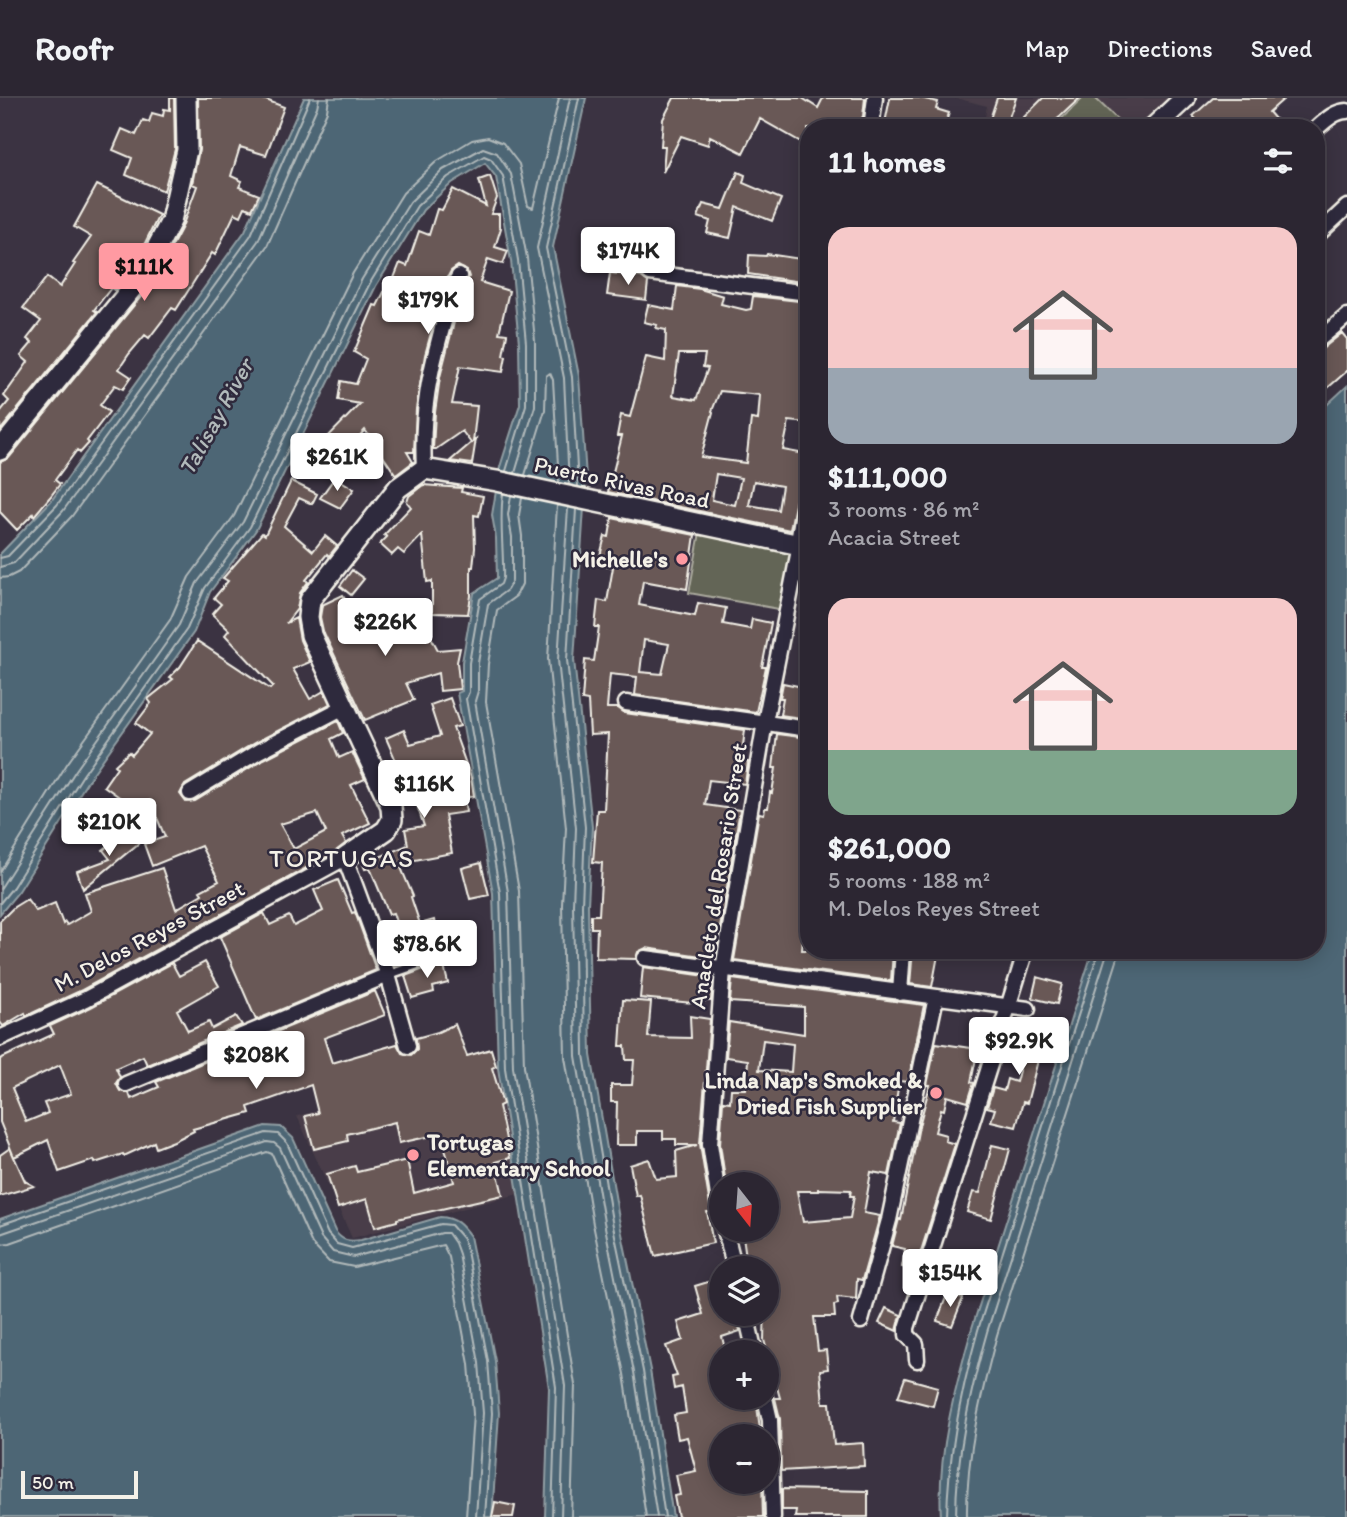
<!DOCTYPE html>
<meta charset="utf-8">
<style>
body{margin:0;font-family:Itim,sans-serif;background:#342e3a;color:#f1f3f6;height:100vh;display:flex;flex-direction:column;font-size:26px;white-space:nowrap}
*{box-sizing:border-box;margin:0}
p{font-size:23px;color:#a6a5ac}
.icon{flex:none;width:38px;height:38px;fill:none;stroke:currentColor;stroke-width:2;stroke-linecap:round;stroke-linejoin:round}
.map{position:relative;flex:1;overflow:hidden}
.sheet{position:absolute;left:800px;top:21px;width:525px;height:840px;display:flex;flex-direction:column;background:#2c2632;border-radius:28px;box-shadow:0 4px 18px #0003,0 0 0 2px #48434d}
.sheet>*{flex:none}
.needle{width:46px;rotate:163deg}
.controls{position:absolute;left:709px;top:1074px;display:grid;gap:14px}
.controls a{display:grid;place-items:center;width:70px;height:70px;border-radius:50%;background:#2c2632;box-shadow:0 4px 18px #0003,0 0 0 2px #48434d;font-size:35px}
.scale{position:absolute;left:21px;bottom:18px;width:117px;box-sizing:border-box;padding-left:7px;border:4px solid #f4f1e8;border-top:0;font-size:19px;line-height:24px;white-space:nowrap;color:#f4f1e8;-webkit-text-stroke:5px #2f2a3d;paint-order:stroke}
.price{position:absolute;translate:-50% -60px;padding:0 16px;border-radius:7px;background:#fff;color:#222;font-size:23px;line-height:46px;filter:drop-shadow(0 2px 4px #0008)}
.price::after{content:'';position:absolute;left:50%;top:42px;width:21px;height:16px;margin-left:-10px;background:inherit;clip-path:polygon(0 0,100% 0,50% 100%)}
.price.current{background:#ff9aa2;color:#111}
ul{padding:0;list-style:none}
li{display:grid;align-content:center;gap:14px;height:371px;padding:0 28px}
li span{display:grid;place-items:center;height:217px;border-radius:21px;color:#555}
li>.icon{margin-inline-start:auto}
span .icon{width:126px;height:126px;fill:#fffc;stroke-width:1}
li b{font-size:30px}
h2{display:flex;justify-content:space-between;align-items:center;height:84px;padding:0 28px;font-size:30px}
header{display:flex;align-items:center;gap:42px;box-sizing:border-box;height:98px;padding:0 35px;background:#2c2632;border-bottom:2px solid #48434d}
header strong{font-size:33px}
nav{display:flex;gap:38px;margin-inline-start:auto;font-size:24px}
.map>svg:first-child{display:block}
.built{fill:#493e48}
.green{fill:#646556;stroke:#acab9f;stroke-width:2}
.water{fill:#4d6675;stroke:#909ea3;stroke-width:2}
.lines{fill:none;stroke-linecap:round;stroke-linejoin:round}
.shore{stroke:#b1b9ba;stroke-width:2}
.building{fill:#695957;stroke:#f4f1e8;stroke-width:2;fill-rule:evenodd}
.lane-casing{stroke:#f4f1e8;stroke-width:12}
.street-casing{stroke:#f4f1e8;stroke-width:19}
.secondary-casing{stroke:#f4f1e8;stroke-width:24}
.lane{stroke:#2f2a3d;stroke-width:7}
.street{stroke:#2f2a3d;stroke-width:14}
.secondary{stroke:#2f2a3d;stroke-width:19}
.poi-dot{fill:#ff9aa2;stroke:#2f2a3d;stroke-width:2.5}
.labels{text-anchor:middle;stroke-width:5;stroke-linejoin:round;paint-order:stroke}
.street-label{font-size:23px;fill:#f4f1e8;stroke:#2f2a3d}
.poi-label{font-size:23px;font-weight:bold;fill:#f4f1e8;stroke:#2f2a3d;text-anchor:end}
.water-label{font-size:24px;font-style:italic;fill:#b1b9ba;stroke:#2f2a3d}
.quarter-label{font-size:26px;letter-spacing:2px;fill:#f4f1e8;stroke:#2f2a3d}
</style>
<header>
<strong>Roofr</strong>
<nav><a>Map</a><a>Directions</a><a>Saved</a></nav>
</header>
<div class="map">
<svg width="1347" height="1419" viewBox="0 0 1347 1419">
<rect width="100%" height="100%" fill="#3b3342"/>
<filter id="ink" filterUnits="userSpaceOnUse"><feTurbulence type="fractalNoise" baseFrequency=".0143" numOctaves="2"/><feDisplacementMap in="SourceGraphic" scale="14" xChannelSelector="R" yChannelSelector="G"/><feConvolveMatrix kernelMatrix="1 2 1 2 8 2 1 2 1" color-interpolation-filters="sRGB"/></filter>
<g filter="url(#ink)">
<path class="built" d="M956,0H1172L1140,30H983L987,8Z
M498,970L518,1096L352,1140L297,1018Z"/>
<path class="green" d="M1083,0H1095L1121,25L1116,30H1052Z
M700,434L796,452L784,512L689,495Z"/>
<path class="water" d="M304,0H586L553,149L579,278L586,379L574,562L592,729L588,807L591,957L619,1121L650,1272L673,1419H545L549,1290L498,970L493,795L457,595L462,593V564L474,495L497,480L496,440L492,417L500,369L520,306L519,245L511,163L496,79L485,65L452,85L423,112L376,188L256,432L210,494L194,534L89,681L19,793L0,816V456L51,403L245,133Z
M1347,288V1419H941C937,1356 955,1290 972,1230L1093,852H1316V317Z
M265,1028L281,1029L293,1040L335,1133C342,1143 349,1144 361,1142L440,1119C456,1120 461,1126 470,1138L495,1263L499,1315L492,1419H0V1121Z"/>
<g class="lines">
<path class="shore" d="M525,377L545,312L546,278L550,275L553,282L559,384
M569,387L564,280L537,150L570,0
M578,388L572,279L546,150L579,0
M503,396C499,424 504,452 503,480L501,486L480,501L469,565V594L466,601L500,795L505,970L556,1289L552,1419
M511,398L508,417L512,439V483L507,492L488,506L478,565V593L475,603L508,794L513,969L565,1288L561,1419
M522,400L519,417L522,438V486L516,498L497,512L488,566L486,604L519,793L524,968L575,1287L571,1419
M557,407L548,561L566,730L562,806L565,959L593,1126L624,1276L646,1419
M568,410L558,562L576,730L573,806L576,958L604,1124L634,1274L657,1419
M576,411L567,562L585,729L582,807L584,957L612,1123L643,1273L665,1419
M0,460L8,458L57,407L251,137L310,0
M0,469L14,465L63,413L258,143L317,9L319,0
M0,480L9,479L19,474L72,418L267,148L327,13L329,0
M0,774L67,666L170,522L189,479L234,418L353,175L403,95L437,63L472,42L488,39L503,45L519,66L528,108L533,110L559,0
M0,791L76,672L179,527L197,485L243,424L362,181L410,104L443,72L483,50L497,55L511,76L527,160L535,243V308L515,375
M0,805L13,789L83,677L187,531L205,490L250,429L370,185L417,108L448,79L484,58L491,61L503,78L518,162L526,245V307L506,373
M0,1127L266,1035L278,1036L287,1045L328,1136L337,1146L352,1150L441,1126L451,1127L463,1141L467,1153L488,1263L492,1315L485,1419
M0,1136L267,1044L274,1045L280,1050L321,1140L333,1154L354,1159L442,1135H448L455,1145L459,1156L479,1265L483,1315L476,1419
M0,1146L10,1145L267,1054L272,1056L312,1146L329,1164L354,1169L443,1147L449,1159L469,1266L473,1316L466,1419
M947,1419C948,1355 961,1293 978,1232L1099,852
M956,1419C956,1356 970,1295 987,1234L1108,852
M967,1419C966,1357 981,1296 997,1237L1117,863L1118,852"/>
</g>
<path class="building" d="M170,0H174L175,51L164,93L126,77L132,60L113,52L122,31L136,37L143,22L149,24L152,15L163,18L164,11L170,12Z
M198,0H261L284,9L266,57L240,49L231,78L242,83L239,89L259,97L252,112L245,109L241,118L235,115L215,157L212,155L176,212L172,210L149,240L145,237L129,256L119,271L131,279L123,291L115,287L100,307L109,314L87,343L89,345L80,355L77,352L55,382L60,386L50,399L34,418L33,416L17,432L0,414V364L9,360L153,184L182,129L197,88L192,86L199,52Z
M674,0H802L818,10L823,0H865L863,18L857,30H808V48L760,21L743,55L710,38L708,47L681,38L663,74L665,48H661L663,21Z
M890,0H920L938,4L936,11L949,15L944,30H884Z
M997,0H1016L1005,30H987Z
M1043,0H1080L1048,30H1013Z
M1213,0H1285L1269,14L1283,30H1204L1193,18Z
M738,74L745,77L743,85L781,101L772,123L737,109L730,140L707,135L710,123L698,119L703,106L723,111Z
M490,78L497,100L491,116H499V129L501,130L495,149L508,153L503,166L488,161L480,184L509,193L499,235L507,236L503,257L506,258L503,274L460,268L452,306L477,308L473,344L476,341L472,366L450,363L471,345L462,333L436,351H433L435,314L440,279L460,201L469,179L467,173L458,168L451,173L445,184L425,257L416,311L414,354H407L413,364L396,377L365,332L350,348L343,341L326,365L314,357L320,347L360,306L338,302L341,283L356,286L366,261L354,254L374,207L377,208L387,188L390,190L400,165L407,168L419,133L429,137L437,111L442,112L453,91L486,108L479,82Z
M97,87L159,117L132,171L114,192L111,190L94,212L97,214L0,333V314L9,303L4,298L28,264L21,258L32,245L27,241L41,223L23,210L47,179L60,189L75,166L73,165L91,139L74,129Z
M767,156L808,162V185L748,176L749,157L766,158Z
M610,175L641,179L648,184L646,202L607,197Z
M677,188L700,191L723,198L721,206L746,212L751,211L753,198L808,204V325L789,323L783,352L805,356L790,432L608,394L622,338H617L621,317L630,319L646,259L665,263L666,232L656,230L657,227L644,224L648,207L674,212ZM679,256H705L703,269L708,270L696,302L673,298ZM720,293L760,297L758,322L751,321L746,365L701,359L713,314L712,313ZM716,376L741,380L735,407L712,402ZM754,383L782,388L778,412L749,407Z
M1342,235L1347,241V273L1323,294L1316,286V253L1322,251Z
M335,379L354,391L340,410L320,400Z
M291,383L317,396L312,406L299,400L284,428L313,453L325,438L337,448L329,458L327,456L306,482L308,484L300,495L297,511L286,525L296,520L300,542L310,564L293,571L310,601L324,593L330,606L254,645L185,687L180,696L186,704L195,703L264,661L338,623L343,635L331,641L339,660L352,654L365,681L351,687L370,725L342,738L346,745L334,755L82,892L26,918L25,915L3,928L0,924V823L14,809L27,801L36,813L55,805L63,826L65,824L67,827L91,813L85,795L162,770L176,811L202,796L200,793L219,783L201,748L152,768L144,746L165,739L150,703L130,728L112,714L122,701L104,688L117,669L115,667L129,654L132,657L150,636L136,625L151,605L148,601L173,581L170,579L180,569L197,543L270,591L273,588L225,537L229,532L212,516L221,506L214,500L228,483L223,480L262,435L265,437ZM317,715L326,734L294,751L280,726Z
M423,387L462,390L461,394L483,398L479,418L474,417L475,450L473,469H471V498L468,516L432,515V483L427,484L422,437L404,456L398,451L392,457L380,446L387,439L384,437L411,409L407,404L409,398Z
M612,420L695,437L687,491L643,483L639,507L695,518L698,505L726,510L723,526L750,531L752,521L771,525L762,569H766L756,614L635,597L637,579L610,576L607,610H618L625,615L745,632L741,663L748,664L745,686L709,682L705,707L740,712L715,860L646,850L638,854L636,861L596,860L597,830H591V817H599L602,765L593,764L597,712H604L608,636L590,637L588,603L582,602L585,562L594,563L599,529H595L598,502L607,504L613,469L598,466L605,438L609,439ZM644,542L669,546L662,576L640,574Z
M352,472L364,481L351,497L340,488Z
M343,497L367,537L400,519L402,524L418,515L438,552L460,550L457,564L460,591L440,593L438,575L406,585L414,602L365,622L323,533L320,519L322,507Z
M783,585L808,590V621L780,617L783,600H780Z
M450,600L460,628L453,630L471,680L474,698L464,700L466,714L445,717L452,755L399,765L413,798L411,799L420,826L434,822L441,852L413,862L408,844L403,845L393,815L389,816L370,770L365,771L363,766L408,747L405,731L424,728L410,687L407,688L386,640L404,632L410,646L440,638L430,607Z
M777,636L808,640V827L804,826L802,852H893L891,883L734,862L759,715L764,716L765,710H768L770,694L772,695L776,670H773Z
M128,732L139,745L83,791L77,773L110,761L103,752Z
M481,765L489,797L470,801L462,770Z
M338,782L352,815L355,814L376,872L256,922L220,839L264,815L270,827L289,818L294,828L323,813L314,792Z
M913,852H939L932,889L910,886Z
M205,864L219,888L177,912L188,933L209,924L212,931L236,918L242,927L147,967L143,958L116,970L120,979L116,985L120,993L129,995L131,1001L159,989L156,984L375,893L385,917L324,940L332,965L397,946L402,955L411,957L417,951L416,940L438,934L455,926L467,958L491,951L496,968L492,970L503,1006L499,1008L510,1060L495,1064L503,1097L397,1121V1123L375,1129L367,1101L338,1110L327,1076L355,1068L357,1074L407,1062L414,1095L454,1084L441,1036L399,1045L395,1024L347,1036L348,1043L314,1051L305,1018L318,1015L311,987L248,1009L250,1015L193,1031L194,1033L174,1043L156,1050L154,1044L124,1058L123,1056L95,1065L94,1062L59,1074L48,1042L14,1059L0,1024V961L54,936L50,928L91,909L172,865L179,878ZM60,967L71,996L44,1005L48,1015L26,1024L12,990Z
M443,864L448,885L433,889L434,894L412,900L405,878Z
M643,869L713,879L711,903L694,902L693,905L640,900Z
M1037,879L1062,886L1057,906L1032,900Z
M732,881L924,907L908,984L899,983L893,1024L900,1025L889,1077L871,1074L864,1115L880,1118L862,1182L857,1181L856,1201L837,1199L838,1206L834,1207L835,1219H814L818,1253L826,1252L828,1271L820,1272L823,1305H830L834,1347L863,1345L864,1368L781,1373L780,1321L775,1300H780L764,1242L766,1171H746L744,1160L746,1159L743,1138L766,1135V1087H726L720,1046L723,1003L730,1004L731,991H746L748,962L726,959L729,924L804,936V909L730,904ZM763,942L793,946L791,974L759,972ZM818,1091L851,1092L850,1098H854L850,1120L803,1124L797,1093H818Z
M623,902L651,904L648,939L691,940L690,918L710,921L700,1046L711,1114H707L713,1145L655,1158L640,1097L636,1098L630,1067L649,1061L656,1081L677,1079L676,1053L697,1047H676V1041H663V1033H637V1047H616L617,1004H611V987H632L634,962H626L625,948H620Z
M1019,924L1046,931L1027,1005L1023,1004L1016,1029L991,1023L995,1011L987,1009L993,990L1004,993L1007,981L1016,984L1024,954L1012,951Z
M936,945L978,951L971,984L974,985L968,1004L947,998L944,1012L941,1011L935,1034L946,1037L945,1043L955,1046L915,1172L902,1169L905,1151L892,1148L899,1121L901,1122L919,1028L930,987H927Z
M992,1047L1010,1051L991,1121L967,1114L973,1094L980,1095Z
M10,1050L25,1083L34,1088L0,1098V1057Z
M938,1163L970,1172L968,1180L959,1179L957,1187L939,1182L940,1176L934,1175Z
M721,1180V1216H737L740,1233L722,1239L726,1255H721V1304L756,1300L761,1339H721V1384H762L763,1419H678L674,1398L680,1397L676,1377L696,1373L687,1339L678,1341L674,1317L686,1315L682,1289L674,1291L672,1279L677,1278L666,1248L683,1242L678,1224L703,1216L695,1188Z
M948,1194L963,1200L952,1228L937,1223Z
M886,1210L901,1217L897,1233L879,1225Z
M905,1280L938,1289L933,1308L898,1299Z
M782,1391L868,1393V1419H795L796,1412H782Z
M495,1404L515,1408L513,1419H492Z"/>
<g class="lines">
<g class="lane-casing">
<path id="lane" d="M388,877L459,852"/>
</g>
<g class="street-casing">
<path id="street" d="M871,30L875,0
M1316,31C1325,23 1335,13 1347,13
M1316,138L1347,109
M650,175L808,195
M1316,244L1347,218
M424,371C421,314 429,275 445,220C449,206 451,190 459,178
M626,605L808,631
M190,695L259,653L344,609
M645,860L1028,911
M900,895L903,852
M0,940L86,901L345,760L388,877L408,948
M126,986L388,877
M721,1117L710,1046L723,871L765,624L800,447L807,449
M725,1132L735,1171
M746,1216L755,1255
M861,1223L889,1122L936,899
M917,1262L916,1246L907,1237V1230L1026,852
M765,1300L770,1322L773,1419"/>
</g>
<g class="secondary-casing">
<path id="secondary" d="M1153,30L1185,0
M0,352L142,178L171,123L187,52L186,0
M345,760L386,732L392,722L391,708L311,537L308,519L310,502L398,390L424,371L497,383L800,447L808,400"/>
</g>
<use href="#lane" class="lane"/>
<use href="#street" class="street"/>
<use href="#secondary" class="secondary"/>
</g>
</g>
<g class="poi-dot">
<circle cx="682" cy="461" r="7"/>
<circle cx="936" cy="995" r="7"/>
<circle cx="413" cy="1057" r="7"/>
</g>
<g class="labels">
<g class="street-label">
<text transform="translate(622 384) rotate(12)" y="8">Puerto Rivas Road</text>
<text transform="translate(718 778) rotate(-81)" y="8">Anacleto del Rosario Street</text>
<text transform="translate(149 838) rotate(-28)" y="8">M. Delos Reyes Street</text>
</g>
<g class="poi-label">
<text x="668" y="469">Michelle's</text>
<text x="922" y="990">Linda Nap's Smoked &amp;<tspan x="922" dy="26">Dried Fish Supplier</tspan></text>
<text x="427" y="1052" text-anchor="start">Tortugas<tspan x="427" dy="26">Elementary School</tspan></text>
</g>
<g class="water-label">
<text transform="translate(216 319) rotate(-61)" y="8">Talisay River</text>
</g>
<g class="quarter-label">
<text x="342" y="769">TORTUGAS</text>
</g>
</g>
</svg>
<div class="controls">
<a><svg class="needle" viewBox="-14 -14 28 28"><path d="M0-13l5 13h-10z" fill="#e53935"/><path d="M0 13l5-13h-10z" fill="#a6a5ac"/></svg></a>
<a><svg class="icon" aria-label="layers" viewBox="0 0 24 24"><path d="M12 4l9 5-9 5-9-5zM3 14l9 5 9-5"/></svg></a>
<a>+</a>
<a>−</a>
</div>
<div class="scale">50 m</div>
<b class="price" style="left:628px;top:189px">$174K</b>
<b class="price current" style="left:144px;top:205px">$111K</b>
<b class="price" style="left:428px;top:238px">$179K</b>
<b class="price" style="left:337px;top:395px">$261K</b>
<b class="price" style="left:385px;top:560px">$226K</b>
<b class="price" style="left:424px;top:722px">$116K</b>
<b class="price" style="left:109px;top:760px">$210K</b>
<b class="price" style="left:427px;top:882px">$78.6K</b>
<b class="price" style="left:1019px;top:979px">$92.9K</b>
<b class="price" style="left:256px;top:993px">$208K</b>
<b class="price" style="left:950px;top:1211px">$154K</b>
<section class="sheet">
<h2>11 homes<svg class="icon" aria-label="filters" viewBox="0 0 24 24"><path d="M4 7h16M4 17h16"/><circle cx="9" cy="7" r="2"/><circle cx="15" cy="17" r="2"/></svg></h2>
<ul>
<li><span style="background:linear-gradient(#f6c9c9 65%,#9aa5b1 0)"><svg class="icon" aria-label="home" viewBox="0 0 24 24"><path d="M3 11l9-7 9 7M6 9v11h12V9"/></svg></span><div><b>$111,000</b><p>3 rooms · 86 m²</p><p>Acacia Street</p></div></li>
<li><span style="background:linear-gradient(#f6c9c9 70%,#7fa58c 0)"><svg class="icon" aria-label="home" viewBox="0 0 24 24"><path d="M3 11l9-7 9 7M6 9v11h12V9"/></svg></span><div><b>$261,000</b><p>5 rooms · 188 m²</p><p>M. Delos Reyes Street</p></div></li>
</ul>
</section>
</div>
